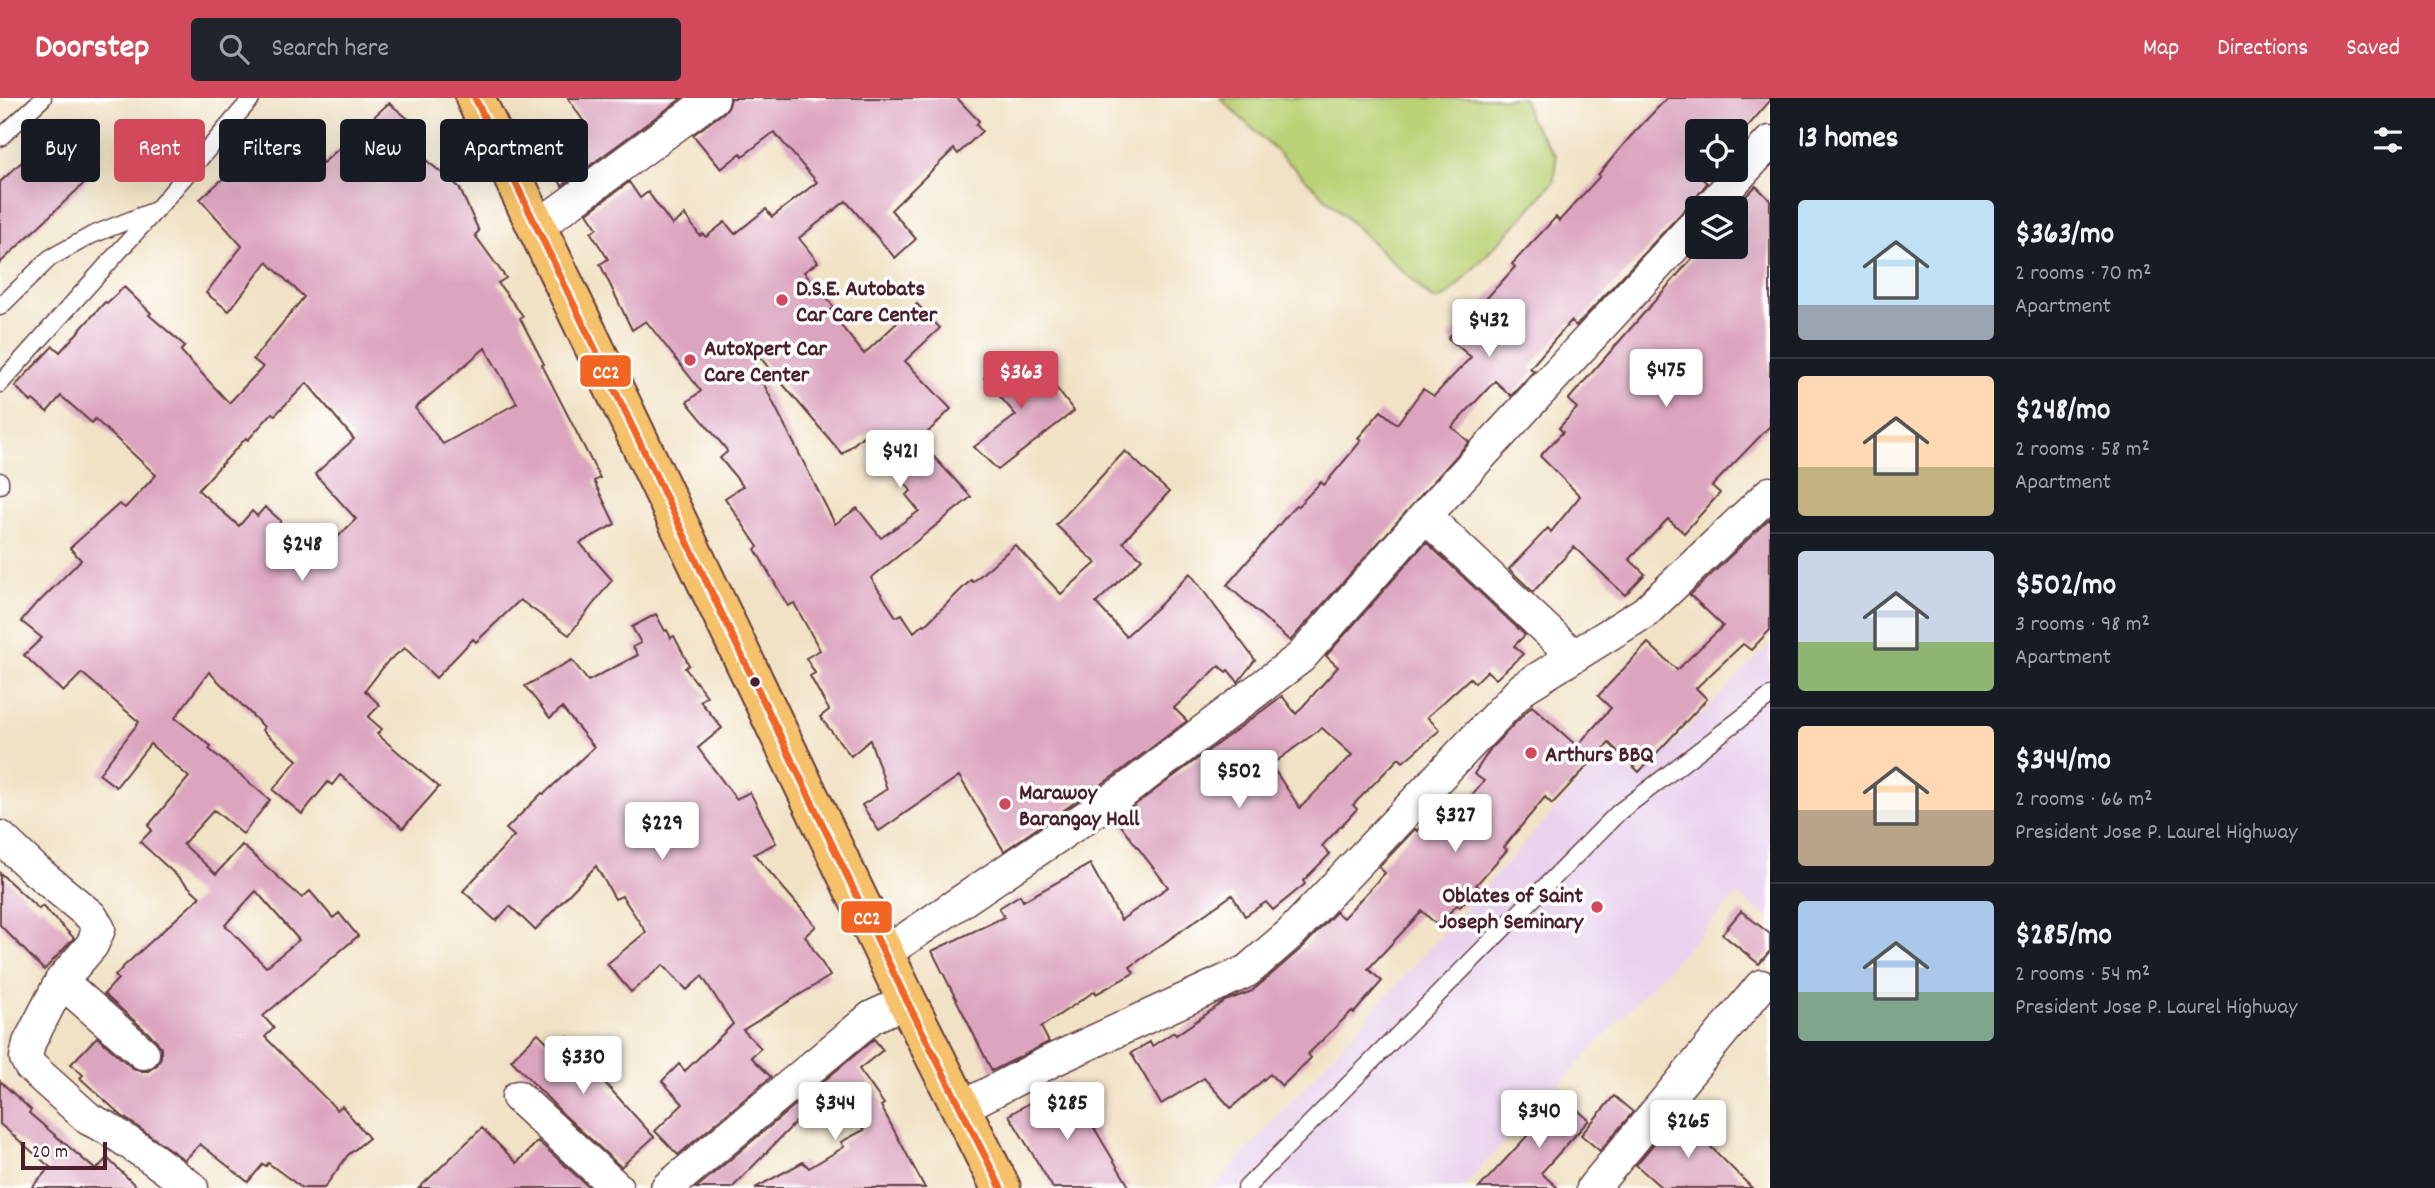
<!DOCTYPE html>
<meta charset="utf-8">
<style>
body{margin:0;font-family:Dekko,sans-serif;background:#20242c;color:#f1f3f6;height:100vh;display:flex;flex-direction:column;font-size:26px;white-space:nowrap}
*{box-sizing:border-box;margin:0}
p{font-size:23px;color:#9ea1a6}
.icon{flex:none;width:38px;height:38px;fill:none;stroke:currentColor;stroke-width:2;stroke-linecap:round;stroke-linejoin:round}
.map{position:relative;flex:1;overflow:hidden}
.drawer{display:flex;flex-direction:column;background:#171b24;width:665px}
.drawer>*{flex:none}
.hud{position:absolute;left:21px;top:21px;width:665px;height:63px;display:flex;gap:14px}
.controls{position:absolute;left:1685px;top:21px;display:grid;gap:14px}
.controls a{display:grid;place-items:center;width:63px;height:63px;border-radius:7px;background:#171b24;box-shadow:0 7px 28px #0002;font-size:35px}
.scale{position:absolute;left:21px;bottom:18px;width:86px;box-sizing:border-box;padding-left:7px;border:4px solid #4a1f2b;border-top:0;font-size:19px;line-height:24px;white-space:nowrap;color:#4a1f2b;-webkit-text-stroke:5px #fff;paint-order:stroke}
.price{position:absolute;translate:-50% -60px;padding:0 16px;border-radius:7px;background:#fff;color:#222;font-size:23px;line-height:46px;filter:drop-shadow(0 2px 4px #0008)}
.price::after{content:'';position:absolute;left:50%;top:42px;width:21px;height:16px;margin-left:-10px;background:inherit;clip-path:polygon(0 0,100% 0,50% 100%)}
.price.on{background:#d1495b;color:#fff}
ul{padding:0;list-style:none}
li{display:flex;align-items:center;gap:21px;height:175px;padding:0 28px}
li+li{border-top:2px solid #363941}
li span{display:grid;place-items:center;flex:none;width:196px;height:140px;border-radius:7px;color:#555}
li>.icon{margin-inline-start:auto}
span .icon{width:84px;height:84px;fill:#fffc;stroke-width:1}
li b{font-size:30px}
h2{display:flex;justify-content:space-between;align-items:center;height:84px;padding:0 28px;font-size:30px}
.tag{padding:0 24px;border-radius:7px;background:#171b24;box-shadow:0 7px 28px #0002;font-size:24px;line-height:63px}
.tag.on{background:#d1495b;color:#fff}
header{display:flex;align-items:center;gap:42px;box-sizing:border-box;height:98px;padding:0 35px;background:#d1495b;color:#fff}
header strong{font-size:33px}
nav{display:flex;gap:38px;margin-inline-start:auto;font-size:24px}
.search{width:490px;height:63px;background:#20242c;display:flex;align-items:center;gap:18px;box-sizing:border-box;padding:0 24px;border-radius:7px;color:#9ea1a6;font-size:26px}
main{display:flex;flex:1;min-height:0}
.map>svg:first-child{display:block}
.built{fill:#e9d2ed}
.green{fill:#bbd277;stroke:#827851;stroke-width:2}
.building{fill:#dca5bf;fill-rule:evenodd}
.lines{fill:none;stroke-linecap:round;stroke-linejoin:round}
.service-casing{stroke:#633c42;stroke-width:19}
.minor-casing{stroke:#633c42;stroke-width:35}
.primary-casing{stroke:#633c42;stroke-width:42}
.service{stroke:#fff;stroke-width:16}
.minor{stroke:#fff;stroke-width:32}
.primary{stroke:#f5c16b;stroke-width:38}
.bus-1-casing{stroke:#fff;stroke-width:12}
.bus-1{stroke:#f26522;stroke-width:7}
.poi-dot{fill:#d1495b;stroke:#fff;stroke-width:2.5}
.bus-dot{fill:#4a1f2b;stroke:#fff;stroke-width:2.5}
.labels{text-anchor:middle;stroke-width:7;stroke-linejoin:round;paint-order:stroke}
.poi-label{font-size:23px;font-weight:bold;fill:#4a1f2b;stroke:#fff;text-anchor:start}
.line-badge{stroke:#fff;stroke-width:2.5}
.badge-label{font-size:19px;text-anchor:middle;font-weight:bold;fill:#fff}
</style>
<header>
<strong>Doorstep</strong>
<div class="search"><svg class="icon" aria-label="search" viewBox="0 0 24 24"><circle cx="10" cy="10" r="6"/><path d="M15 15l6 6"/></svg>Search here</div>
<nav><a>Map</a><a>Directions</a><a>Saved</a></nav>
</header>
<main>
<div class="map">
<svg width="1770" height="1090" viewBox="0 0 1770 1090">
<rect width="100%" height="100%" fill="#fff"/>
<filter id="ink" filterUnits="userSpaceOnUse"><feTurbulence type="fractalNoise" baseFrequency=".0143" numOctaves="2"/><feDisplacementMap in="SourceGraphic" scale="14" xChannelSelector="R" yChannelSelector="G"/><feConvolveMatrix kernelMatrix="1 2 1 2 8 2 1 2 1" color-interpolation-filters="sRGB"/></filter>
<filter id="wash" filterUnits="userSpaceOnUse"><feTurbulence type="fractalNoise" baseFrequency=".00686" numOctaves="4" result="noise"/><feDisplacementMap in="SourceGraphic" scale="28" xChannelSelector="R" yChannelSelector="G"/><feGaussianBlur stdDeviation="1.57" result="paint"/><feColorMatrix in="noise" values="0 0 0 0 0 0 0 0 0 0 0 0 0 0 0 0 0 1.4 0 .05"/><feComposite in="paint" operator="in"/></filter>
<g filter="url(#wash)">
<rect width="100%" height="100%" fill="#f1e2c5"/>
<path class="built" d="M1770,546V821L1737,797L1462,1090H1213L1606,655L1639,681Z"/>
<path class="green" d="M1220,0H1523L1530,22L1556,58V72L1553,84L1526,116L1449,196L1439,202H1433Z"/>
<g id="blocks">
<path class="building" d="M568,0H682L562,88L546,58L572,44L567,37L584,24Z
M731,0H957L979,23L976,27L982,33L958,56L954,51L891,112L916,141L895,160L846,103L799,140L818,164L804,174L834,209L829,213L864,256L917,206L940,230L905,263L951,311L919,343L971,399L871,480L896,519L902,516L914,534L923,526L925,527L971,482L973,484L1015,447L1061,496L1096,465L1056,427L1125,353L1169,394L1123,444L1142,461L1096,505L1126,538L1162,505L1190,475L1255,562L1238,584L1228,572L1226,574L1219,568L1174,610L1187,623L1115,677L1004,753L959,678L879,733L862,707L887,691L870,642L851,658L820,619L829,612L810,578L815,575L806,560L820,552L794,505L788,508L755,451L758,449L725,400L743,388L720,360L727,354L726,351L687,304L701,293L646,223L632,232L600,166L608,161L591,135L597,130L587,115L629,84L640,100L648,94L672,127L685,117L700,138L703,136L706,139L725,124L735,136L766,111L772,119L817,84L774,34L743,58L741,55L721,71L693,37L724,14L729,8ZM759,258L842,356L869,333L911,393L906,397L919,413L881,440L857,410L835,426L752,263Z
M1667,0H1770V3L1736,42V33H1698V72H1707L1700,79L1707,85L1691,106L1685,111L1576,228L1571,223L1530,270L1534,273L1511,298L1495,283L1452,329L1469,344L1290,543L1227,487L1296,407L1298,408L1321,384L1324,387L1361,343L1358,340L1381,313L1397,326L1423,291L1434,298L1471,259L1448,240L1475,213L1515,169L1512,166L1556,119L1559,123L1600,78L1598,77L1630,39Z
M389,5L412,24L400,41L459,89L479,133L475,137L506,180L498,185L523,218L520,220L544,266L542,267L600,380L594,383L615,426L580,445L612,482L569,537L520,502L476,544L473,541L436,580L405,550L388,563L365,593L380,607L368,619L382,631L377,636L439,689L403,730L340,677L332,687L328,684L302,716L273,692L297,662L262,632L264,629L209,574L175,620L211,648L209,651L270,702L243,736L214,712L183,746L216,776L242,747L302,800L310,793L333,820L339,815L358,838L263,918L274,930L265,939L337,1012L342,1008L369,1040L348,1057L324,1090H302L268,1065L266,1068L263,1066L248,1084L200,1046L185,1062L122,1018L80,980L83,977L71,966L97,939L131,969L139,973H148L157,967L161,959V950L156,942L104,896L118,881L115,878L123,869L200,799L140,744L152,732L148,728L189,679L150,646L116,689L99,676L139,624L82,575L63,594L24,557L42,540L21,523L38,503L39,504L81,462L70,450L119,406L125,410L156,377L95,321L92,325L61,298L47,314L33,302L31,304L15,288L53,248L60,254L105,204L107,205L124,189L151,215L149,217L185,248L181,253L229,305L263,269L253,261L304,199L267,164L229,213L206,195L242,148L200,101L226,78L231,82L295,30L323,65ZM485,250L517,305L443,346L415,310ZM307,285L354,341L315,376L356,421L310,466L274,432L281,423L265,409L257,418L252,413L239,428L198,392L246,340L248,342L272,315L275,317ZM256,793L299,842L266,869L225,827Z
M63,26L88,55L83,62L95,75L0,165V84Z
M1756,88L1770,102V328L1712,388L1720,395L1684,435L1668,421L1629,461L1645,476L1625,497L1574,449L1533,494L1509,471L1548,430L1551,434L1580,398L1540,358L1563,334L1559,330L1577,310L1568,302L1701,150L1699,149H1736V110H1734Z
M1016,253L1048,292L1054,287L1074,313L998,372L974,349L1016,317L984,280Z
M1770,420V532L1751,552L1743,546L1696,590L1707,601L1639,674L1609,645L1552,706L1545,699L1504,749L1507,752L1476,787L1479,789L1460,809L1457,807L1437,827L1422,813L1368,871L1382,883L1354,915L1352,913L1308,956L1311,960L1282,988L1270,976L1231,1010L1204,980L1161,1006L1131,955L1150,944L1152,948L1174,934L1176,937L1225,903L1252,893L1303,849L1336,814L1343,820L1385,775L1379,769L1415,731L1417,733L1439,706L1454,718L1484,683L1474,676L1491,650L1532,608L1577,648L1611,610L1598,598L1648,545L1677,572L1723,528L1690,497Z
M1426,444L1525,537L1514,548L1523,556L1496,581L1487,573L1475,585L1470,580L1427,619L1440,632L1403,664L1399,660L1353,707L1357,711L1322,748L1330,756L1303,783L1305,786L1273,812L1266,804L1245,818L1232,797L1130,869L1134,875L1096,896L1095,893L1041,929L1049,944L992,973L932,853L1004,819L999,810L1020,797L1023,803L1090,766L1121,822L1168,789L1116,721L1282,598L1296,616L1338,569L1326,558ZM1322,630L1352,657L1300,710L1271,667Z
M656,516L665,533L667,532L671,540L674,538L689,567L685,570L707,598L700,603L722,630L698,650L736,701L750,694L776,745L754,756L816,828L805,838L830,878L743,932L761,950L751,959L771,979L678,1057L655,1033L683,1006L662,983L679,966L685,973L733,926L702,878L687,892L663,867L631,894L607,866L646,834L622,798L615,801L596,768L535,832L510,808L496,823L463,793L514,738L506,731L542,695L544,696L594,649L562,610L550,620L525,588L572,562L588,583L638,557L633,549L641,545L632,529Z
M0,775L39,811L42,808L74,840L44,872L0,827Z
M1741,813L1770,836V853L1759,866L1722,836Z
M538,935L554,951L567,938L610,980L605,985L654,1039L621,1069L563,1016L511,962Z
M874,941L883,952L859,971L884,1006L881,1008L925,1090H755L803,1064L809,1070L844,1049L841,1044L864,1032L835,991L819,1003L818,1001L732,1090H696Z
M0,983L31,1012L29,1015L96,1072L107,1060L138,1090H31L50,1069L0,1026Z
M1066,983L1130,1090H1053L1009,1017Z
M1614,998L1633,1014L1600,1053L1581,1037Z
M1563,999L1589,1022L1541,1075L1558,1090H1479Z
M1681,1013L1716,1042L1710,1048L1752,1090H1662L1636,1067Z
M482,1030L517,1065L538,1043L590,1090H419Z"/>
</g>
</g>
<g filter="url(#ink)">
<use href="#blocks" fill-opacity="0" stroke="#633c42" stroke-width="2"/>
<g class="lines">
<g class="service-casing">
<path id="service" d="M0,40L43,0
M0,209L50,160L92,137L153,113
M0,286L157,111L252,0
M0,383V387
M1246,1090L1619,714L1770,598"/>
</g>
<g class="minor-casing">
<path id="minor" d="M1709,110L1770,44
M537,129L713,0
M1425,418L1574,558
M0,739L34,771L91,818L99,831L92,847L61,883L29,945L26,960L30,968L89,1021L107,1030L153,1061L192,1090
M885,855L1126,692L1301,559L1425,418L1698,123
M61,883L143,955
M518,999L617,1090
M961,1010L1051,963L1247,873L1291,835L1523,590L1645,514L1770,395
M667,1090L872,919L907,903
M1593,1090L1761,888"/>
</g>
<g class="primary-casing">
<path id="primary" d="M475,0L907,903L1001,1090"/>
</g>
<use href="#service" class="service"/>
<use href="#minor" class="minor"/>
<use href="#primary" class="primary"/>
<g class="bus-1-casing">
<path id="bus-1" d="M475,0L907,903L1001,1090"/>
</g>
<use href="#bus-1" class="bus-1"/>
</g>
</g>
<g class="poi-dot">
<circle cx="782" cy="202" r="7"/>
<circle cx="690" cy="262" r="7"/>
<circle cx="1531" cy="655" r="7"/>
<circle cx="1005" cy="706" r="7"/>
<circle cx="1597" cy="809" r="7"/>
</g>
<circle class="bus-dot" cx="755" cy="584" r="6"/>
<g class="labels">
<g class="poi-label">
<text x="796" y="197">D.S.E. Autobats<tspan x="796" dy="26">Car Care Center</tspan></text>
<text x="704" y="257">AutoXpert Car<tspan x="704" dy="26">Care Center</tspan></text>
<text x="1545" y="663">Arthurs BBQ</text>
<text x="1019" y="701">Marawoy<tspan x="1019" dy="26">Barangay Hall</tspan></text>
<text x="1583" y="804" text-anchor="end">Oblates of Saint<tspan x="1583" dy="26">Joseph Seminary</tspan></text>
</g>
</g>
<g class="line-badge">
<rect x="579" y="256" width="53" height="34" rx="7" fill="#f26522"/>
<rect x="840" y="802" width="53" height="34" rx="7" fill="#f26522"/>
</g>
<g class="badge-label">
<text x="606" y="280">CC2</text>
<text x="867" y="826">CC2</text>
</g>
</svg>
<div class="controls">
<a><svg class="icon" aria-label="locate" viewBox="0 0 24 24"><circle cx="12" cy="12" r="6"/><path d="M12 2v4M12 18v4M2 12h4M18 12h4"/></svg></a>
<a><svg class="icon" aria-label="layers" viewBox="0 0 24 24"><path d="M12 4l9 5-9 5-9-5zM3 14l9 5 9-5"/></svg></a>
</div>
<div class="scale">20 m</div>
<b class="price" style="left:1489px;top:261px">$432</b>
<b class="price" style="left:1666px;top:311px">$475</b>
<b class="price on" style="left:1021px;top:313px">$363</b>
<b class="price" style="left:900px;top:392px">$421</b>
<b class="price" style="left:302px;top:485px">$248</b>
<b class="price" style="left:1239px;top:712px">$502</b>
<b class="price" style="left:1455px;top:756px">$327</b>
<b class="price" style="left:662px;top:764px">$229</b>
<b class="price" style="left:583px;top:998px">$330</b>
<b class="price" style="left:835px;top:1044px">$344</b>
<b class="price" style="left:1067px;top:1044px">$285</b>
<b class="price" style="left:1539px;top:1052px">$340</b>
<b class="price" style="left:1688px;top:1062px">$265</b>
<div class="hud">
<a class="tag">Buy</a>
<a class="tag on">Rent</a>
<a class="tag">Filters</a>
<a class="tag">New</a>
<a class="tag">Apartment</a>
</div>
</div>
<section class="drawer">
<h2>13 homes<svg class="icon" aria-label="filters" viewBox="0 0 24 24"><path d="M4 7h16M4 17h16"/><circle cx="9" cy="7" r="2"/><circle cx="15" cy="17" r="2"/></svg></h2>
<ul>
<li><span style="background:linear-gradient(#bfe0f5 75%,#9aa5b1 0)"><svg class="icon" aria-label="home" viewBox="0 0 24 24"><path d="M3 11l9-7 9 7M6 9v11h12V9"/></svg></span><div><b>$363/mo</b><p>2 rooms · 70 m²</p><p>Apartment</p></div></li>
<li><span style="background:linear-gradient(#ffd9b3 65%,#c2b280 0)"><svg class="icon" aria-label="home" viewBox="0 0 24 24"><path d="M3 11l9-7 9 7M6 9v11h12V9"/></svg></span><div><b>$248/mo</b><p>2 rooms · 58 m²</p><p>Apartment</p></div></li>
<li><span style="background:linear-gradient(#c9d6e8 65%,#8fb573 0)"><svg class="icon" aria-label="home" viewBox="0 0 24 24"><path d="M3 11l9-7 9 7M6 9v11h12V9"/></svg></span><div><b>$502/mo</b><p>3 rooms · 98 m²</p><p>Apartment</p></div></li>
<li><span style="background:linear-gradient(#ffd9b3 60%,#b9a48a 0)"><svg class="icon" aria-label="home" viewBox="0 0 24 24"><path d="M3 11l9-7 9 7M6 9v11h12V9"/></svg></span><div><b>$344/mo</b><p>2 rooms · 66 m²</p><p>President Jose P. Laurel Highway</p></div></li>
<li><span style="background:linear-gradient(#a9c7e8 65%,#7fa58c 0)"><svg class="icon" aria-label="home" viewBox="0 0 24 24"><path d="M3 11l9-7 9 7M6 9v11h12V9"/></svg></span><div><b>$285/mo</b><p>2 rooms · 54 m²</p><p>President Jose P. Laurel Highway</p></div></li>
</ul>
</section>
</main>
